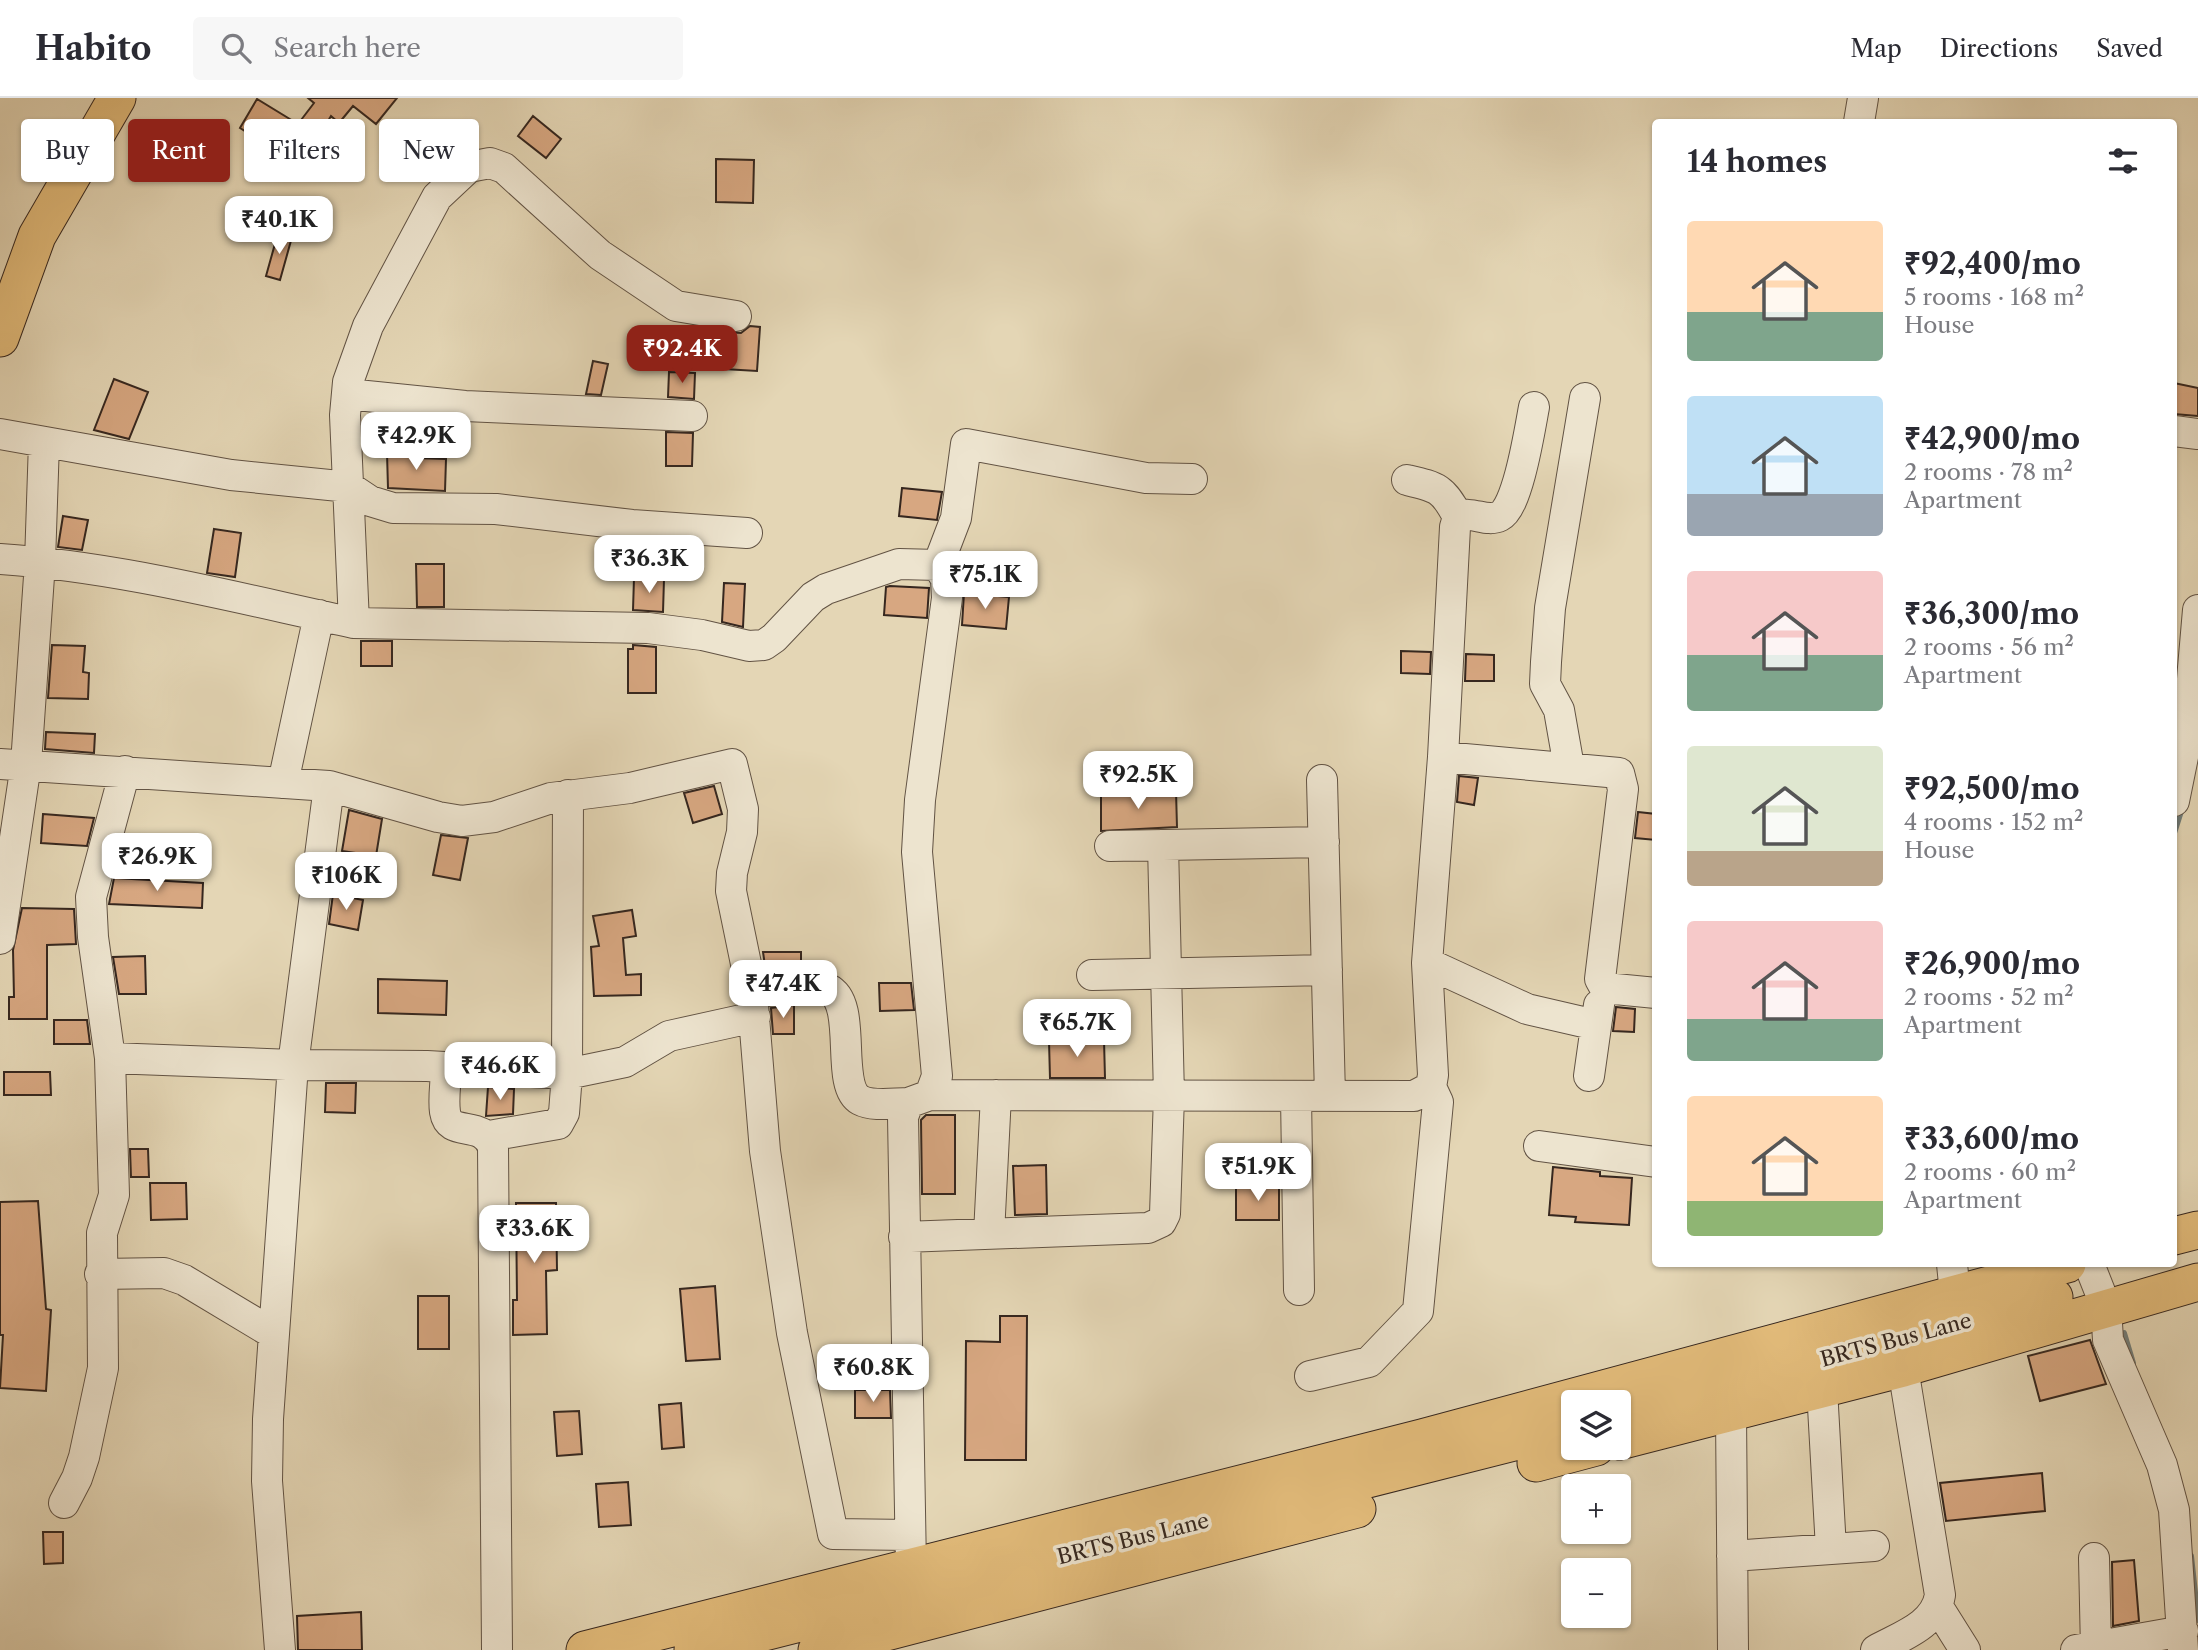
<!DOCTYPE html>
<meta charset="utf-8">
<style>
body{margin:0;font-family:"Libre Caslon Text",serif;background:#f7f7f7;color:#2b2b33;height:100vh;display:flex;flex-direction:column;font-size:26px;white-space:nowrap}
*{box-sizing:border-box;margin:0}
p{font-size:23px;color:#7c7c81}
.icon{flex:none;width:38px;height:38px;fill:none;stroke:currentColor;stroke-width:2;stroke-linecap:round;stroke-linejoin:round}
.map{position:relative;flex:1;overflow:hidden}
.details{position:absolute;left:1652px;top:21px;width:525px;height:1148px;display:flex;flex-direction:column;background:#fff;border-radius:7px;box-shadow:0 2px 5px #0004}
.details>*{flex:none}
.top-card{position:absolute;left:21px;top:21px;width:665px;height:63px;display:flex;gap:14px}
.fabs{position:absolute;left:1561px;top:1292px;display:grid;gap:14px}
.fabs a{display:grid;place-items:center;width:70px;height:70px;border-radius:7px;background:#fff;box-shadow:0 2px 5px #0004;font-size:35px}
.price{position:absolute;translate:-50% -60px;padding:0 16px;border-radius:14px;background:#fff;color:#222;font-size:23px;line-height:46px;filter:drop-shadow(0 2px 4px #0008)}
.price::after{content:'';position:absolute;left:50%;top:42px;width:21px;height:16px;margin-left:-10px;background:inherit;clip-path:polygon(0 0,100% 0,50% 100%)}
.price.current{background:#8f2418;color:#fff}
ul{padding:0;list-style:none}
li{display:flex;align-items:center;gap:21px;height:175px;padding:0 35px}
li span{display:grid;place-items:center;flex:none;width:196px;height:140px;border-radius:7px;color:#555}
li>.icon{margin-inline-start:auto}
span .icon{width:84px;height:84px;fill:#fffc;stroke-width:1}
li b{font-size:30px}
h2{display:flex;justify-content:space-between;align-items:center;height:84px;padding:0 35px;font-size:30px}
.chip{padding:0 24px;border-radius:7px;background:#fff;box-shadow:0 2px 5px #0004;font-size:24px;line-height:63px}
.chip.current{background:#8f2418;color:#fff}
header{display:flex;align-items:center;gap:42px;box-sizing:border-box;height:98px;padding:0 35px;background:#fff;border-bottom:2px solid #e1e1e2}
header strong{font-size:33px}
nav{display:flex;gap:38px;margin-inline-start:auto;font-size:24px}
.search{width:490px;height:63px;background:#f7f7f7;display:flex;align-items:center;gap:18px;box-sizing:border-box;padding:0 24px;border-radius:7px;color:#7c7c81;font-size:26px}
.map>svg:first-child{display:block}
.lines{fill:none;stroke-linecap:round;stroke-linejoin:round}
.stream{stroke:#717d7a;stroke-width:6}
.building{fill:#d7a781;stroke:#36271f;stroke-width:2}
.minor-casing{stroke:#625344;stroke-width:32}
.major-casing{stroke:#36271f;stroke-width:39}
.minor{stroke:#ede4cf;stroke-width:30}
.major{stroke:#e2bb7a;stroke-width:37}
.labels{text-anchor:middle;stroke-width:7;stroke-linejoin:round;paint-order:stroke}
.street-label{font-size:21px;fill:#36271f;stroke:#ede4cf}
</style>
<header>
<strong>Habito</strong>
<div class="search"><svg class="icon" aria-label="search" viewBox="0 0 24 24"><circle cx="10" cy="10" r="6"/><path d="M15 15l6 6"/></svg>Search here</div>
<nav><a>Map</a><a>Directions</a><a>Saved</a></nav>
</header>
<div class="map">
<svg width="2198" height="1552" viewBox="0 0 2198 1552">
<rect width="100%" height="100%" fill="#e4d6b5"/>
<filter id="stains"><feTurbulence type="fractalNoise" baseFrequency=".00286" numOctaves="4"/><feColorMatrix values="0 0 0 0 .2 0 0 0 0 .09 0 0 0 0 .02 0 0 0 .5 -.17"/></filter>
<radialGradient id="worn" r=".72"><stop offset=".6" stop-color="#630" stop-opacity="0"/><stop offset="1" stop-color="#630" stop-opacity=".3"/></radialGradient>
<g class="lines">
<path class="stream" d="M2174,735L2182,710
M2124,1235L2133,1265
M2191,1458L2198,1522"/>
</g>
<path class="building" d="M308,0H397L376,26L353,8L339,25L331,18L301,68L240,30L257,1L298,26L314,5Z
M533,18L561,41L546,60L518,38Z
M716,61L754,62L753,105L716,104Z
M278,135L292,139L280,182L266,178Z
M750,228L760,229L757,273L724,271L726,234L741,235Z
M593,263L608,266L601,297L586,296Z
M669,274L695,275L694,301L668,299Z
M114,281L148,294L129,341L94,332Z
M2174,285L2198,290V318L2174,316Z
M666,334L693,335L692,368H666Z
M387,355H415L416,360L446,361L445,393L388,390Z
M902,390L942,394L937,422L899,418Z
M63,418L88,422L82,452L58,449Z
M214,431L241,435L235,479L207,475Z
M416,466H444V509H417Z
M634,480L664,481L663,514L633,512Z
M724,485L745,486L743,529L722,524Z
M890,488L929,490L927,520L884,517L886,489Z
M964,495L1009,499L1006,531L962,527Z
M361,543H392V568H361Z
M52,547L85,548L83,574L89,575L88,601L48,600Z
M633,547L656,549V595H628V551H633Z
M1401,553L1431,554L1430,576L1401,575Z
M1466,556L1494,557V583H1465Z
M46,634L95,636L94,655L45,651Z
M1459,678L1478,680L1474,707L1457,704Z
M714,688L722,716L693,725L684,695Z
M1176,693L1177,729L1101,733V695Z
M349,712L382,721L376,758L342,753Z
M1638,714L1656,716V742L1635,740Z
M43,716L94,720L87,748L41,745Z
M441,737L468,740L460,782L433,777Z
M114,780L203,785L202,810L109,806Z
M333,796L363,802L358,832L329,826Z
M22,810L74,811L76,846L47,847V921H9V899H14L13,852Z
M632,812L636,838L623,840L626,877L641,876V897L594,898L591,849L599,848L593,818Z
M763,854H801V871L766,875Z
M145,858L146,896H119L113,859Z
M378,881L447,883L446,917L378,915Z
M879,885H911L914,912L880,913Z
M794,907V936H773L771,910Z
M1616,909L1635,911L1634,934L1613,933Z
M54,922H87L90,946H54Z
M1104,942L1105,980H1050L1049,943Z
M4,974H50L51,997H4Z
M326,985H356L355,1015L325,1014Z
M488,989L514,991L513,1016L486,1018Z
M926,1017H955V1096H922L921,1022Z
M130,1051H148L149,1079H131Z
M1046,1067L1047,1116L1015,1117L1013,1068Z
M1553,1069L1600,1074V1078L1632,1080L1629,1127L1575,1124L1576,1119L1549,1117Z
M150,1085H186L187,1121L151,1122Z
M1236,1088H1279V1122H1236Z
M38,1103L46,1211L51,1212L46,1293L0,1290L3,1237H0V1104Z
M516,1105H556L557,1172L546,1173L547,1236L513,1237V1202H517Z
M715,1188L720,1261L686,1263L680,1191Z
M418,1198H449V1251H418Z
M1000,1218H1027L1026,1362H965L966,1243L1000,1244Z
M2090,1242L2106,1286L2040,1303L2028,1258Z
M855,1292H890L891,1320H855Z
M681,1305L684,1349L662,1351L659,1307Z
M579,1313L582,1356L557,1358L554,1314Z
M2042,1375L2045,1413L1946,1423L1940,1385Z
M628,1384L631,1427L599,1429L596,1386Z
M43,1434H63V1465L44,1466Z
M2134,1462L2139,1523L2113,1528L2112,1464Z
M361,1514L362,1552H298L297,1518Z"/>
<g class="lines">
<g class="minor-casing">
<path id="minor" d="M1859,24L1863,0
M736,218L676,208L600,157L504,70L490,65L469,69L437,99L368,228L348,284L345,317L354,525L648,530L702,537L749,548L764,547L774,540L813,499L826,491L899,466L938,467L946,481L947,500L920,702L917,754L937,978L930,997L908,1005L903,1019L911,1469
M347,296L465,308L692,318
M2174,333L2198,336
M0,336L231,377L349,389L370,403L393,410L496,411L632,427L747,435
M1407,382C1437,389 1443,390 1458,419
M0,461C119,469 237,500 354,525
M938,467L956,420L966,346L1146,380L1192,381
M1443,659L1619,675L1623,691L1600,881L1605,890L1656,895
M0,666L329,688L293,967L110,960L93,839L91,799L125,673
M1569,669L1559,612L1545,586L1546,564L1550,510L1585,300
M1322,682L1330,998
M283,685L319,517
M329,688L438,719L462,723L494,719L551,700L630,690L732,666L743,711L742,734L732,775L731,793L752,895L765,1053L792,1235L833,1436L910,1437
M2174,703L2187,639L2198,512
M1110,748L1324,744
M0,841L26,666L40,464L44,344
M1427,865L1527,911L1596,927
M1092,877L1327,872
M752,895C771,893 812,884 828,891C859,905 834,987 860,1002C873,1009 894,1005 908,1005
M446,970C446,984 443,1000 445,1014C449,1041 482,1020 493,1049L497,1552
M1589,978L1599,907
M930,997L1414,998L1431,989L1433,977L1427,865L1443,659L1455,429L1458,419C1472,412 1486,425 1500,418C1518,409 1530,330 1534,309
M1296,998L1299,1192
M489,1038L558,1026L564,1015L567,976L568,697
M1539,1048L1656,1064
M989,1136L996,997
M904,1139L1148,1130L1161,1124L1165,1116L1169,998L1163,747
M1952,1166L1955,1196
M2089,1166L2106,1209L2108,1242L2162,1367L2174,1412L2183,1552
M100,1176L164,1175L184,1182L274,1236
M1310,1278L1369,1264L1418,1213L1438,1004L1431,989
M1822,1291L1831,1451
M1731,1315L1733,1552
M64,1405L77,1380L84,1359L103,1270L102,1135L114,1097L110,960
M1732,1458L1874,1448
M2094,1460L2096,1552
M1938,1509L1965,1552
M280,1552L267,1383L268,1321L293,967L427,968L567,976L625,964L669,938L755,919
M1876,1552C1901,1538 1935,1528 1940,1497L1903,1270
M2076,1552L2183,1533"/>
</g>
<g class="major-casing">
<path id="major" d="M0,240L37,138L117,0
M2174,1138L2198,1132
M1619,1317L2054,1199
M1619,1343L1903,1270L2198,1184
M1536,1365L1596,1349
M585,1552L1422,1340L2067,1166
M693,1552L1573,1329
M817,1552L1357,1411"/>
</g>
<use href="#minor" class="minor"/>
<use href="#major" class="major"/>
</g>
<g class="labels">
<g class="street-label">
<text transform="translate(1896 1242) rotate(-15)" y="7">BRTS Bus Lane</text>
<text transform="translate(1133 1441) rotate(-14)" y="7">BRTS Bus Lane</text>
</g>
</g>
<rect width="100%" height="100%" filter="url(#stains)"/>
<rect width="100%" height="100%" fill="url(#worn)"/>
</svg>
<div class="fabs">
<a><svg class="icon" aria-label="layers" viewBox="0 0 24 24"><path d="M12 4l9 5-9 5-9-5zM3 14l9 5 9-5"/></svg></a>
<a>+</a>
<a>−</a>
</div>
<b class="price" style="left:279px;top:158px">₹40.1K</b>
<b class="price current" style="left:682px;top:287px">₹92.4K</b>
<b class="price" style="left:416px;top:374px">₹42.9K</b>
<b class="price" style="left:649px;top:497px">₹36.3K</b>
<b class="price" style="left:985px;top:513px">₹75.1K</b>
<b class="price" style="left:1138px;top:713px">₹92.5K</b>
<b class="price" style="left:157px;top:795px">₹26.9K</b>
<b class="price" style="left:346px;top:814px">₹106K</b>
<b class="price" style="left:783px;top:922px">₹47.4K</b>
<b class="price" style="left:1077px;top:961px">₹65.7K</b>
<b class="price" style="left:500px;top:1004px">₹46.6K</b>
<b class="price" style="left:1258px;top:1105px">₹51.9K</b>
<b class="price" style="left:534px;top:1167px">₹33.6K</b>
<b class="price" style="left:873px;top:1306px">₹60.8K</b>
<div class="top-card">
<a class="chip">Buy</a>
<a class="chip current">Rent</a>
<a class="chip">Filters</a>
<a class="chip">New</a>
</div>
<section class="details">
<h2>14 homes<svg class="icon" aria-label="filters" viewBox="0 0 24 24"><path d="M4 7h16M4 17h16"/><circle cx="9" cy="7" r="2"/><circle cx="15" cy="17" r="2"/></svg></h2>
<ul>
<li><span style="background:linear-gradient(#ffd9b3 65%,#7fa58c 0)"><svg class="icon" aria-label="home" viewBox="0 0 24 24"><path d="M3 11l9-7 9 7M6 9v11h12V9"/></svg></span><div><b>₹92,400/mo</b><p>5 rooms · 168 m²</p><p>House</p></div></li>
<li><span style="background:linear-gradient(#bfe0f5 70%,#9aa5b1 0)"><svg class="icon" aria-label="home" viewBox="0 0 24 24"><path d="M3 11l9-7 9 7M6 9v11h12V9"/></svg></span><div><b>₹42,900/mo</b><p>2 rooms · 78 m²</p><p>Apartment</p></div></li>
<li><span style="background:linear-gradient(#f6c9c9 60%,#7fa58c 0)"><svg class="icon" aria-label="home" viewBox="0 0 24 24"><path d="M3 11l9-7 9 7M6 9v11h12V9"/></svg></span><div><b>₹36,300/mo</b><p>2 rooms · 56 m²</p><p>Apartment</p></div></li>
<li><span style="background:linear-gradient(#dfe7d0 75%,#b9a48a 0)"><svg class="icon" aria-label="home" viewBox="0 0 24 24"><path d="M3 11l9-7 9 7M6 9v11h12V9"/></svg></span><div><b>₹92,500/mo</b><p>4 rooms · 152 m²</p><p>House</p></div></li>
<li><span style="background:linear-gradient(#f6c9c9 70%,#7fa58c 0)"><svg class="icon" aria-label="home" viewBox="0 0 24 24"><path d="M3 11l9-7 9 7M6 9v11h12V9"/></svg></span><div><b>₹26,900/mo</b><p>2 rooms · 52 m²</p><p>Apartment</p></div></li>
<li><span style="background:linear-gradient(#ffd9b3 75%,#8fb573 0)"><svg class="icon" aria-label="home" viewBox="0 0 24 24"><path d="M3 11l9-7 9 7M6 9v11h12V9"/></svg></span><div><b>₹33,600/mo</b><p>2 rooms · 60 m²</p><p>Apartment</p></div></li>
</ul>
</section>
</div>
